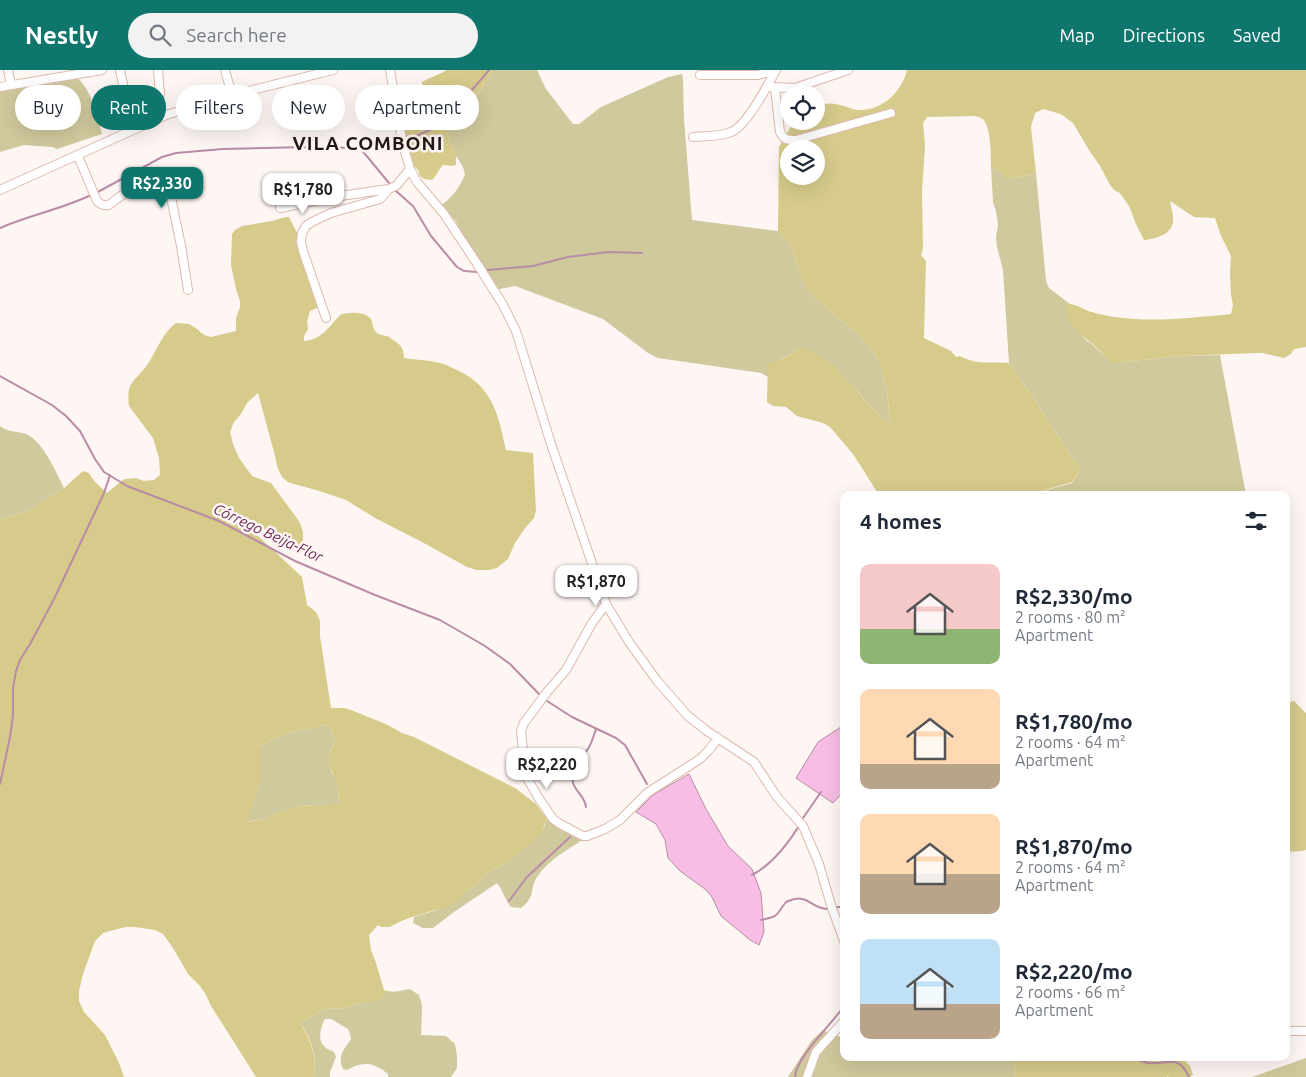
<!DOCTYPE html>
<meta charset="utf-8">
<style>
body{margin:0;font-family:Ubuntu,sans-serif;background:#f2f2f3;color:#1f2937;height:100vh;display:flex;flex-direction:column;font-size:19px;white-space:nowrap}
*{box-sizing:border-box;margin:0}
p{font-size:16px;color:#747a83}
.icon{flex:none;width:28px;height:28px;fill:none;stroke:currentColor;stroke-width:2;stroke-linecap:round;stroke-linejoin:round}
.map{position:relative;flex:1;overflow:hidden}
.sheet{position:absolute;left:840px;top:421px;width:450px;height:570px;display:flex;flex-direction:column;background:#fff;border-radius:10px;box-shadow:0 5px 20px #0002}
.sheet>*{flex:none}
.guide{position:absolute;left:15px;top:15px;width:475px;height:45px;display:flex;gap:10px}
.tools{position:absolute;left:780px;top:15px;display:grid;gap:10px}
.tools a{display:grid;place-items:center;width:45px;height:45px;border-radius:50%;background:#fff;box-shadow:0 5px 20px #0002;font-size:25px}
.price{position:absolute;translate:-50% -42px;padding:0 11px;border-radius:10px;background:#fff;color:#222;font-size:16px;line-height:32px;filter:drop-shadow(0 1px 2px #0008)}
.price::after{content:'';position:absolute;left:50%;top:30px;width:15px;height:11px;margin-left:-8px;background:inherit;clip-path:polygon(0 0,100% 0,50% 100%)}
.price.selected{background:#0f766e;color:#fff}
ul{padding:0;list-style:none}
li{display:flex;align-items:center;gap:15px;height:125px;padding:0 20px}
li span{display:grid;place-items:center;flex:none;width:140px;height:100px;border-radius:10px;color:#555}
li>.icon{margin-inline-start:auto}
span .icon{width:60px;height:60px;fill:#fffc;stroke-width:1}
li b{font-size:21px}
h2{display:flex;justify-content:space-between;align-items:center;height:60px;padding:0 20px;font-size:21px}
.chip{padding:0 18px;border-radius:22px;background:#fff;box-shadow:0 5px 20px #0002;font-size:18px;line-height:45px}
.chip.selected{background:#0f766e;color:#fff}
header{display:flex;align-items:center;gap:30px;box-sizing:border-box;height:70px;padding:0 25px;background:#0f766e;color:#fff}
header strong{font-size:24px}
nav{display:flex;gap:28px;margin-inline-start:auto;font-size:18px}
.search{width:350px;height:45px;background:#f2f2f3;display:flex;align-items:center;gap:12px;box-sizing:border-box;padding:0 18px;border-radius:28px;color:#747a83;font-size:19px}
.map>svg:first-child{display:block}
.green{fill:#d0c99d}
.forest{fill:#d6cb8b;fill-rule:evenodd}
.water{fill:#f8bde4;stroke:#b98ca6}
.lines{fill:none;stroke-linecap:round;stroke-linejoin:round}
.stream{stroke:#b98ca6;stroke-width:2}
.minor-casing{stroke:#deb9ac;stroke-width:10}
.minor{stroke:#fff;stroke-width:8}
.labels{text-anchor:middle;stroke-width:5;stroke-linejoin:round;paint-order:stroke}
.water-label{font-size:15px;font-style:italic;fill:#6b2859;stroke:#fef6f3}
.district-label{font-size:19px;font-weight:bold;letter-spacing:1px;fill:#251814;stroke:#fef6f3}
</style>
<header>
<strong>Nestly</strong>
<div class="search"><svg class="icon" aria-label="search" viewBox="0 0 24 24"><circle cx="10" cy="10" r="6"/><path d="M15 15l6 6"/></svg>Search here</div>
<nav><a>Map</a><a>Directions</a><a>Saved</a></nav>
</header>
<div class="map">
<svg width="1306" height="1007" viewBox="0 0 1306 1007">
<rect width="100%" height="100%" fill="#fef6f3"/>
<path class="green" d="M493,0H537L546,19L573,54H579L601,37L668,7L682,4L683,10L684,49L692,150L778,161L790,175L801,208L813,227L858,264L872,280L880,294L887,321L890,353L882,349L857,321L799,278L789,286L782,288L768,307L761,303L658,288L648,283L603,249L515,216L495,220L458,168V156L455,150L440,136C452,128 459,118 465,105L463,97L456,86L450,73L447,62L448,58L458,43L469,36L482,18Z
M74,5C82,11 87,19 91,28C92,32 92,37 94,40C97,49 100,54 102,64L57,79L53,77L24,75L0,82V17Z
M991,97L1000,101L1006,108C1017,109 1026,106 1036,103L1046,211L1049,218L1070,234H1067L1079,263L1086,270L1093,275L1107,289L1121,292L1182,286L1220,285L1246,425H1029L1072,413L1079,402V398L1031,324L1009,293L1003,200L997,177L996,167L998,155L996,141L993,133Z
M0,356C7,362 17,361 26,364C43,371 56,402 64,418L26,442L0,449Z
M325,654C332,658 334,667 335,674L330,681L331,701L335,708L338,717L339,735L316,736L302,735L276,743L267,748L246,752L260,713V676C273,670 288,662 302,660C315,658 313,661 325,654Z
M547,749L584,769C567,780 548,790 537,807C529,820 536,827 521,838L511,837C505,830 503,821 497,813L454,842L433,858H423L413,853L414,847L437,840L467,821L478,813L485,804L504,794L544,757Z
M410,919L419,925L422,935L421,965L446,966L455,974L457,986V998L451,1007H388V1004C374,992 362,991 347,1000L343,999C337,985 344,980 351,969L350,964L348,959L331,949H325C321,956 317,970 324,976C326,979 331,980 334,982L336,987L330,1002V1007H314C317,985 312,972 301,953L319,942L328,939L345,938L365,932H376L382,928L388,921C396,923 402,920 410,919Z
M823,960C830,964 836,965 844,968V988H1013L1016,1007H788L812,970Z
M1306,988V1007H1252Z"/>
<path class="forest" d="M447,0H493L482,18L468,36L458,43L448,58L447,62L450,73L456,86V95L452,96L443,95C438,100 437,105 432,110L424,109L420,106L418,100L409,91L407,76L403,72L404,70L402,40L425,33L422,12C430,7 439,5 447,0Z
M907,0H1306V277L1294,279L1291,284L1284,288L1263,283H1255L1182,286L1111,293C1104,287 1100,281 1094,275C1080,264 1064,255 1067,234C1076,233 1083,240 1092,242C1105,246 1121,248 1134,249C1166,251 1199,247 1231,244L1233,235L1231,225L1230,202L1231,186L1221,166L1215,148L1194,147L1170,131C1171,137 1174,145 1173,152C1171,165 1155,169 1144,170L1136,154L1129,136L1120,123L1114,120L1110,115L1100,96L1089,80L1073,53L1061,44L1043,39L1035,43L1031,57L1036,103C1026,106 1017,109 1005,108L1000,101L991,97C991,86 991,62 985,52C983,48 979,47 975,46L927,47L923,53L925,76L922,121L923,179L921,185L926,191L924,268L951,281L956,287L960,286C979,296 990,291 1009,293L1031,324L1079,398V402L1072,412L1029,425H879L853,384L830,357L823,353L797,346L786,337L773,336L767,332L768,294L789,286L799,278H805L815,283L833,295L882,349L890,352L887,321L880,294L872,280L858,264L813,227L801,208L790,175L778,161L779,77L790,58L797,51H816V36C828,32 835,33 847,37C851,38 854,40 858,40C882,41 902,22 907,0ZM789,79H816V106H789Z
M286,147H289L299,167L320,234L317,238L310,241L307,251L308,259L304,266V271C321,270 329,257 340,245C347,242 364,241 370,248C373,251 372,258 376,262C378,265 383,265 386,266C393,268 387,266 393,270C402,276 403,277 404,288C416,290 431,290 443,294C448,295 452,298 457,300C493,317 498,344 506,380L533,383L536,441L534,448L525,458L515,473L508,489L497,498L489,500H477L467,497L422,472L375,448L346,430L316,420L294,414L288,412L283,408L280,403L277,396L275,386L258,323L247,333L241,344L234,352L230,362L233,374L239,388L252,406L271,413L296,447L300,453L303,462V471L298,477L292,473L286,466L280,465L268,459L258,460L257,465L302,507L307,535L316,542L320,551V566L331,638H344L351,640L388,655L402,663L414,667L515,718L536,734L547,749L541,762L532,773L504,794L485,804L478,813L467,821L452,835L409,848L399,852L390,857H381L378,855L369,865L371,880L375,890L384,920L388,921L382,928L376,932H365L345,938L328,939L319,942L301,953C311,973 317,984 314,1007H256L211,936L206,925L200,916L188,904L173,878L163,864L155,860L135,857H125L103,863L95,871L83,904L79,921V931L84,942L105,965L119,993L124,1007H0V449L26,442L64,418L83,401L89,403L94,411L107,423L124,409L136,408L144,411L154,410L160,405L159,388L153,368L129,336C128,330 128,322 130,316C134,309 140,304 145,298C156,284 161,264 176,253L189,254L197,259L204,265L211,267L236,261V248L240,237V231L236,219L231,195L232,164L235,160L242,156L272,151ZM325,654C332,658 334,667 335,674C321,692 333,698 337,715C339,721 338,728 339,734L316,736L302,735L276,743L267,748L247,752L260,713V676C273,670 288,662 302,660C315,658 313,661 325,654Z
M1294,631L1306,643V780L1302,781L1286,782V633Z
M1013,988H1182L1190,996L1193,1005L1190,1007H1169L1167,1006V1007H1016Z"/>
<path class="water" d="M844,655V721L833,733L796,708L818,672Z
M689,704L706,739L728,776L752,799L761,823L764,862L759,875L750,870L721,846L712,827L705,819L680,801L668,788L665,770L656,754L636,742L653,725Z"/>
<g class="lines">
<path class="stream" d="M405,71L432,59L448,48L489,0
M360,78L389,113
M396,121L413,136L431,166L457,197L464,201L477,202
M96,123L162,87L176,83L223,79L306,77L359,78L400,72
M0,158C30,145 62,139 91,125
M488,200L533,196L568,187L608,182L642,183
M0,306L52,335L66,346L80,361L95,389L104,402L127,416L219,451L295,491L375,525L440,550L485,576L510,594L540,625
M547,631L572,647L616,668L625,675L647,714
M0,714L10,667L13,646V618L16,601L20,590L30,574L54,529L104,423L110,405
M586,737C585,727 576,722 573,713C570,700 583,688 589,677C592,672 594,665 596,659
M803,748L821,722
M752,805C772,795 787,775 799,756
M509,831L527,807L570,767
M835,837H844
M761,850C780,846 775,846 786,832C791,830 797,827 802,829C812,831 815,839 829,839
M1133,988C1138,990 1143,992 1148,993C1168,995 1178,983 1189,1007
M795,1007C796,987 832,954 844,936"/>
<g class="minor-casing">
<path id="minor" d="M8,0L11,15
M120,0L127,33L160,24L158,0
M225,0L232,25
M390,0L403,75L410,99L417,112L444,144L476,192L503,235L516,261L551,374L606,534L629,572L658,612L688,646L707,661L754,692L777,727L803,756L819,794L831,835L844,871
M700,5H758L775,0
M0,17L102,0
M772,17L795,18L848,0
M775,18L780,62C784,70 787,70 796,70L891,43
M693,67C705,66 720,67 731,62C746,57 768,15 776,0
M78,86L97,131C100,134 103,136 108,135C111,134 115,130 118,128C134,117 154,99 170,122L181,176L188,220
M0,120L166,45L232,25L333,0
M280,138L333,127L389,119
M326,248L303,181L301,172L302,163L306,156L312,152L331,143L380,129L389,119L397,115L410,99
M606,534L592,553L566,600L547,622L524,653L521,661L525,701L527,708L538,727L553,749L560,754L583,766H587L605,759L620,750L647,723L700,689L709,680L718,668
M1286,961H1306
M807,1007L816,982L844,951"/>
</g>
<use href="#minor" class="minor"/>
</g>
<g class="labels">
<g class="water-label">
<text transform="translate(268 463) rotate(25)" y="5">Córrego Beija-Flor</text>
</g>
<g class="district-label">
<text x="368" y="80">VILA COMBONI</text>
</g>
</g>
</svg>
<div class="tools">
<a><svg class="icon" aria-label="locate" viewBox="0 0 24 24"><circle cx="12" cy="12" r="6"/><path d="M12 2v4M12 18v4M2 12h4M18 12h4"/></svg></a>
<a><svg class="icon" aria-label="layers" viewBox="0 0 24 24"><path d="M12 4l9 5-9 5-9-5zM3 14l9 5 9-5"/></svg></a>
</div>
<b class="price selected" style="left:162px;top:139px">R$2,330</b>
<b class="price" style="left:303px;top:145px">R$1,780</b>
<b class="price" style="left:596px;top:537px">R$1,870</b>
<b class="price" style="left:547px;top:720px">R$2,220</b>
<div class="guide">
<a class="chip">Buy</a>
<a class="chip selected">Rent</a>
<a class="chip">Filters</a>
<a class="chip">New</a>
<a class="chip">Apartment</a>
</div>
<section class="sheet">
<h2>4 homes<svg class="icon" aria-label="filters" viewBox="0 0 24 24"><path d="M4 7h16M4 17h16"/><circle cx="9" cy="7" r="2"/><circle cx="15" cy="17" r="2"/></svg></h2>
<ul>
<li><span style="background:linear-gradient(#f6c9c9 65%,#8fb573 0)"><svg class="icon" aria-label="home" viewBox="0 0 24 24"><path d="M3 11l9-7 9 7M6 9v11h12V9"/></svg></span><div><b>R$2,330/mo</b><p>2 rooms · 80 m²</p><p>Apartment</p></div></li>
<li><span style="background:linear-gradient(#ffd9b3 75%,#b9a48a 0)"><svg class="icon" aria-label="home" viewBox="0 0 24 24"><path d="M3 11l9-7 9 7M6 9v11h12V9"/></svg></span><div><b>R$1,780/mo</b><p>2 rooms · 64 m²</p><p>Apartment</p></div></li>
<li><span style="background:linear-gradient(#ffd9b3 60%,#b9a48a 0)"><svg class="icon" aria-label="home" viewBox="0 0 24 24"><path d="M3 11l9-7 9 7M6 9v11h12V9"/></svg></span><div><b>R$1,870/mo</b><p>2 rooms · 64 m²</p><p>Apartment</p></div></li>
<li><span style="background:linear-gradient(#bfe0f5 65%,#b9a48a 0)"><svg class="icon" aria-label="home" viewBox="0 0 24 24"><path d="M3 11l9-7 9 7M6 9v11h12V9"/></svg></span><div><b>R$2,220/mo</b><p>2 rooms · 66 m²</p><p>Apartment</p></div></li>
</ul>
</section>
</div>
